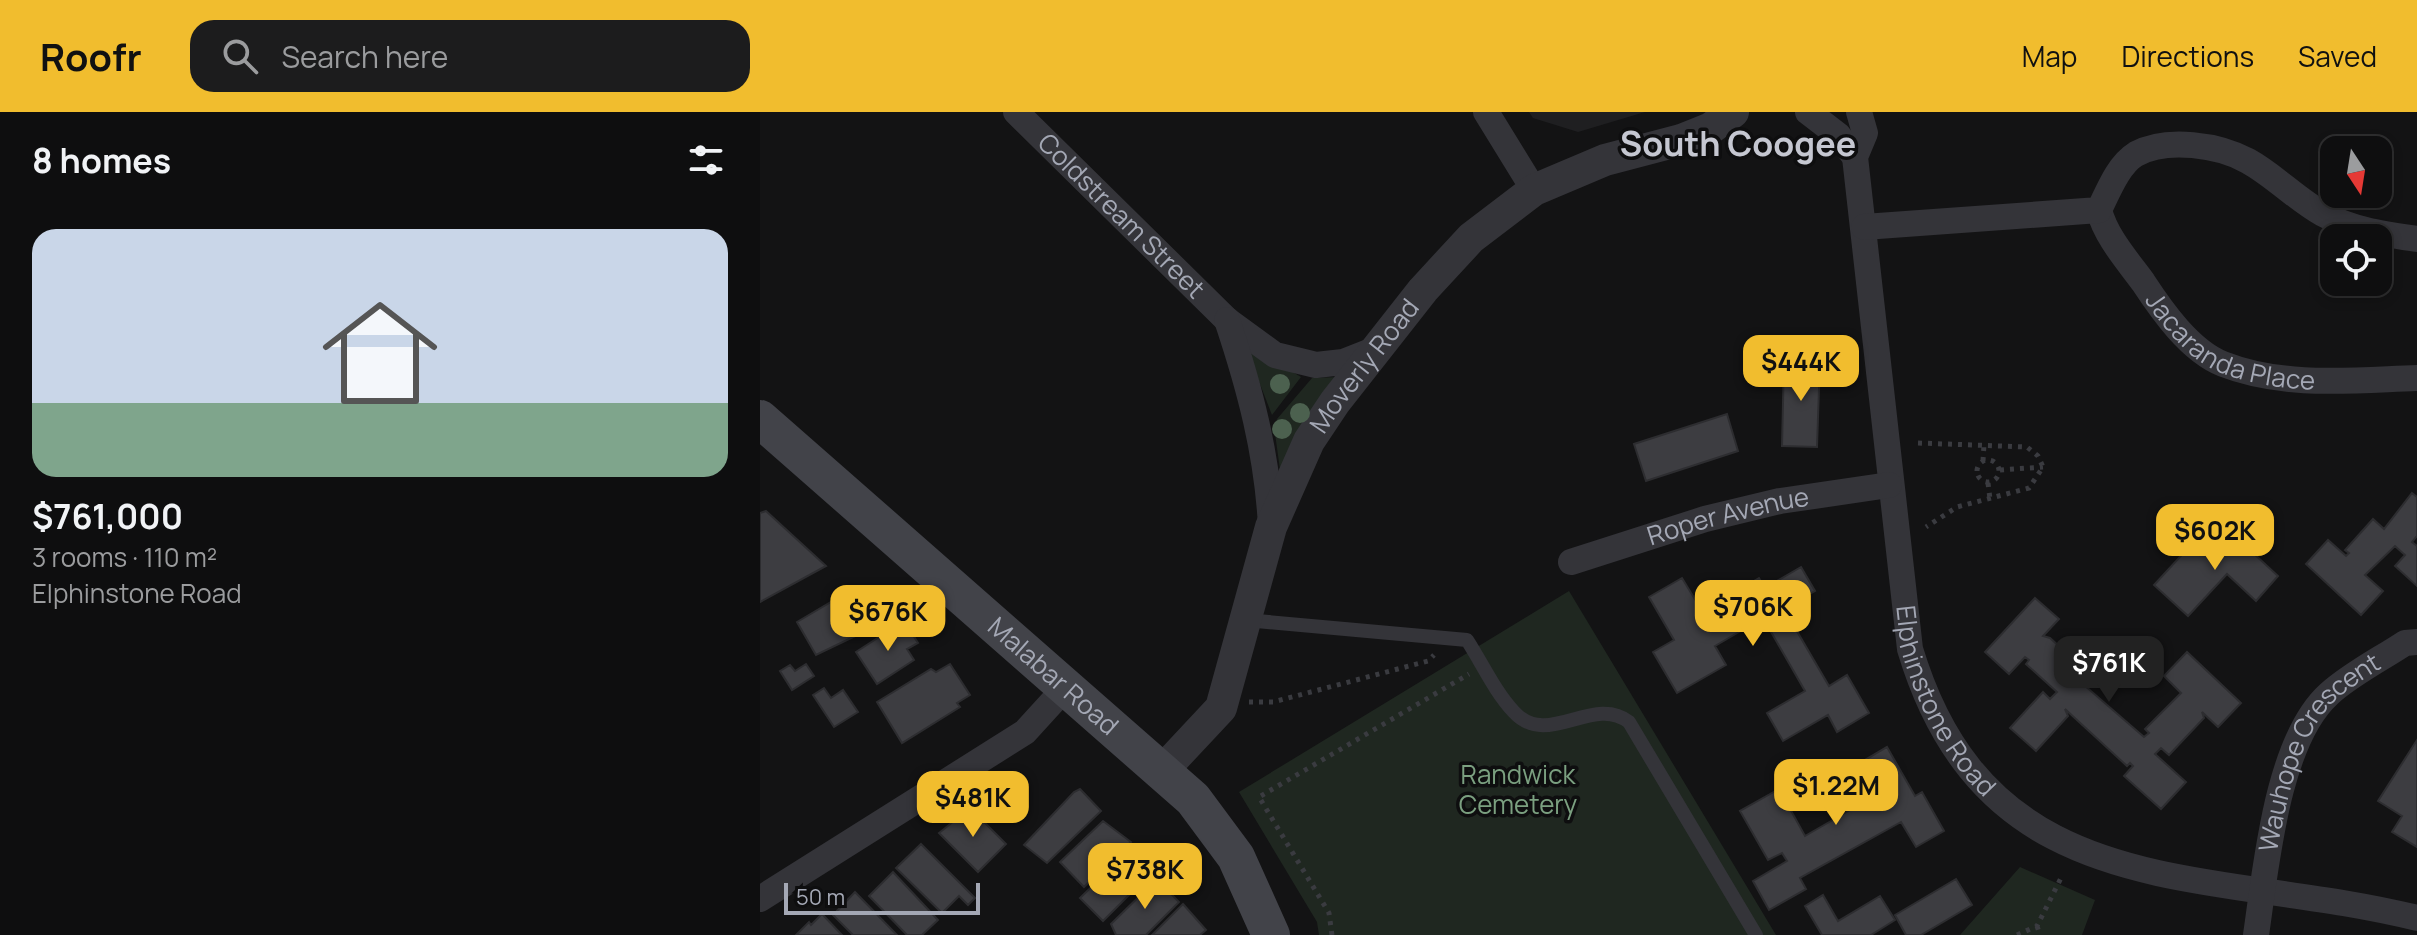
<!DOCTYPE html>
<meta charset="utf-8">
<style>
body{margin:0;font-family:Manrope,sans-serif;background:#1c1c1d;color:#f1f3f6;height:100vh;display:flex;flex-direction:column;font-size:30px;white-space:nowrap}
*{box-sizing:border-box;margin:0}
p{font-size:26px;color:#9b9c9e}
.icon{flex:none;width:44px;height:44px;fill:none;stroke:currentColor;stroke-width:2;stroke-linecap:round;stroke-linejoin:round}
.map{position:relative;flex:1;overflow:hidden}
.details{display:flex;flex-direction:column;background:#0e0e0f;width:760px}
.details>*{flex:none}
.needle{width:52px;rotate:168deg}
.tools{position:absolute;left:1560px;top:24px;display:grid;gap:16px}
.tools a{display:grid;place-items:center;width:72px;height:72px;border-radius:16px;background:#0e0e0f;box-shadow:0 4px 12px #0003,0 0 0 2px #2e2e2f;font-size:40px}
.scale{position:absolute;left:24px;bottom:20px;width:196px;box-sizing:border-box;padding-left:8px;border:4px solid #a4a8b5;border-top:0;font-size:22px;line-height:28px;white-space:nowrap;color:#a4a8b5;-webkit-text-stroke:6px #0e0e0f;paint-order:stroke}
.price{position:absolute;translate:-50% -68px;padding:0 18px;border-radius:16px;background:#f1bd2e;color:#111;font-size:26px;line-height:52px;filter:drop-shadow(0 2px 4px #0008)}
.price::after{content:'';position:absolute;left:50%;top:48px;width:24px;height:18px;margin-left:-12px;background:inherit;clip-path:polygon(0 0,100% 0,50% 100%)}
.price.selected{background:#222;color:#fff}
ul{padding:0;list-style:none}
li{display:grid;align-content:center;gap:16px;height:424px;padding:0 32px}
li+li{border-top:2px solid #2e2e2f}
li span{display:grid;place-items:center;height:248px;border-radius:24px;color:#555}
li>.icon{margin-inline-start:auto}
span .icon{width:144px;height:144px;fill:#fffc;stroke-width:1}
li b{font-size:34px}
h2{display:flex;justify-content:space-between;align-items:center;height:96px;padding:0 32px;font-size:34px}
header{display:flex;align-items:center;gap:48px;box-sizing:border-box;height:112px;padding:0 40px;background:#f1bd2e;color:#111}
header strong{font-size:38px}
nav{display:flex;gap:44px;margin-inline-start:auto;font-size:28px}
.search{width:560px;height:72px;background:#1c1c1d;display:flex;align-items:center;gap:20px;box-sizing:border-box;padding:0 28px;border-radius:24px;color:#9b9c9e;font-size:30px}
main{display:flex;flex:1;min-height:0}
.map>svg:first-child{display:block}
.built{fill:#1f1f21}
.green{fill:#1f2720}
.building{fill:#3d3d41;stroke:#2d2d30;stroke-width:2}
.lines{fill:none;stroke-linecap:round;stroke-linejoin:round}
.path{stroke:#3a3b40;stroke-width:5;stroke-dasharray:4 6;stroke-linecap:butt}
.service{stroke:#343439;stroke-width:14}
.minor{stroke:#343439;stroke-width:26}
.tertiary{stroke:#343439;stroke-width:32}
.secondary{stroke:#424349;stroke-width:38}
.tree{fill:#4c614f}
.labels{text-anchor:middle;stroke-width:7;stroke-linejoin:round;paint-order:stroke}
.street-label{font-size:26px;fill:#a4a8b5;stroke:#0e0e0f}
.park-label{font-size:26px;fill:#7ba080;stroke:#0e0e0f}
.district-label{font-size:34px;font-weight:bold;fill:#c5c7d1;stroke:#0e0e0f}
</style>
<header>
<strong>Roofr</strong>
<div class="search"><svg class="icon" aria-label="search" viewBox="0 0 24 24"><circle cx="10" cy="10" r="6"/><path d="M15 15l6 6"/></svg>Search here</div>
<nav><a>Map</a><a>Directions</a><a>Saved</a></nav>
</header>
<main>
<section class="details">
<h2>8 homes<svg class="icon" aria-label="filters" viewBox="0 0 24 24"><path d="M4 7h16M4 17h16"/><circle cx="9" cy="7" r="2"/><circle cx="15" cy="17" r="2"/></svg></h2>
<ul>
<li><span style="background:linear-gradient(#c9d6e8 70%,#7fa58c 0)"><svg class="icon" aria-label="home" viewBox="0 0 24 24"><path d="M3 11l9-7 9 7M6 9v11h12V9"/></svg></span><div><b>$761,000</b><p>3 rooms · 110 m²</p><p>Elphinstone Road</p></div></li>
</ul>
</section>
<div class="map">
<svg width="1657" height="823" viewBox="0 0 1657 823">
<rect width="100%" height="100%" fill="#131314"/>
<path class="built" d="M769,0H885L818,20L773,6Z"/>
<path class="green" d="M484,231L541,265L512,303Z
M580,265L521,365L514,314L517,307L552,266Z
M809,479L1016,823H559L557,810L479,680Z
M1260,755L1335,788L1322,823H1200Z"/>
<path class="building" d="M1024,247L1060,248L1057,335L1022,334Z
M967,302L978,339L886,369L874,332Z
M1652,381L1657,385V424L1652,430L1657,434V474L1635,454L1645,443L1635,434L1605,463L1623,479L1601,503L1546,452L1568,428L1586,444L1589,441L1585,438L1613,407L1624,417Z
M6,399L66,454L0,490V401Z
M1465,415L1518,464L1496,489L1467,462L1428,504L1394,473L1429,435L1439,443Z
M1041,455L1055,479L1024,497L1069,574L1087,563L1109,601L1077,620L1068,603L1023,629L1007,601L1045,579L1003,506L955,534L966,553L917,581L893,540L914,528L889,485L922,466L942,499L999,466L1005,476Z
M93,477L114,515L56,543L37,510Z
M1275,486L1299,507L1283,524L1290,526L1325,558L1317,567L1384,625L1389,621L1385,617L1421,581L1404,564L1427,540L1481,591L1458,615L1442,600L1444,606L1409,643L1401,636L1395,642L1426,670L1401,697L1364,664L1373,654L1370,651L1367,654L1305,597L1308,604L1276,639L1250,616L1283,580L1290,587L1297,580L1266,552L1269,548L1265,545L1249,562L1225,540Z
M144,509L158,531L147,537L154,548L117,572L96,540Z
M46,552L54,564L32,578L20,559L30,553L35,559Z
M190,552L210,583L197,591L200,595L142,631L117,590L171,557L176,560Z
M64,576L71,586L83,578L98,600L74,615L53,583Z
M1657,628V735L1632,720L1642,704L1618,689Z
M1127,635L1155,684L1162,680L1184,719L1156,735L1141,710L1040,766L1046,777L1009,798L993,769L1027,749L1022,741L1008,748L980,699L1019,677L1045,724L1111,686L1093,655Z
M320,677L341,699L287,751L264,733L314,680Z
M210,696L246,732L218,760L179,721Z
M343,709L371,730L324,775L300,750Z
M161,732L215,786L208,793L199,784L182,801L136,756Z
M373,735L395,757L343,809L320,786Z
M133,760L178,808L162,823H147L109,784Z
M397,767L419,790L386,823H356L351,812Z
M1196,767L1212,793L1161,823H1146L1135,803Z
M95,780L137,823H93L73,803Z
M1063,783L1078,809L1120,784L1135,808L1111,823H1062L1045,794Z
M423,792L446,818L440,823H392Z
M62,802L82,823H36L49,810L51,813Z"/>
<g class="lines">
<path class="path" d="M1158,331L1267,335L1278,344L1283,355L1269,376L1197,395L1166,415
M1217 359a11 11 0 1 1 22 0a11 11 0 1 1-22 0Z
M1223,349L1224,332
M1240,358L1283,355
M1228,371L1230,387
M489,590H513L668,549L674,543
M1277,814L1280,823
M572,823L569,801L499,685L709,562
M1257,823L1277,814L1302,764"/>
<path class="service" d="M486,508L707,528C722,551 735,580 754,600C788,637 833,582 869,610L996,823"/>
<g class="minor">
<path id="s1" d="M256,0L467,208L515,243L556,253L583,250L616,237"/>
<path d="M726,0L774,78"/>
<path d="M1048,0L1078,23L1095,45"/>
<path id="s2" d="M1099,0L1105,21L1095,45L1150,537C1228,797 1447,754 1657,806"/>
<path id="s3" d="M1339,98C1346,125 1367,148 1383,170C1402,199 1430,239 1463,252C1524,276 1594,268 1657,266"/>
<path d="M1104,115L1339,98C1348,80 1358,53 1376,42C1407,25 1459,33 1488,49C1515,64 1536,87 1563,102C1593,118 1624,122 1657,127"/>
<path d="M467,208C490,277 507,341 511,414"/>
<path id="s4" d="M811,450L945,407L1020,389L1129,373"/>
<path d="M0,787L265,620L306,575"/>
<path id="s5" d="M1496,823C1506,755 1517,629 1569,582C1591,562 1621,547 1645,531L1657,530"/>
</g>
<path class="tertiary" id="s6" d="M403,658L461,596L511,415L549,329L575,290L663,178L711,126L774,78L845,48L921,28L951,16L973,0"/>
<path class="secondary" id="s7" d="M0,307L433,687L476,745L511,823"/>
</g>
<g class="tree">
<circle cx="520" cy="272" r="10"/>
<circle cx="540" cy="301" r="10"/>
<circle cx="522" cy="317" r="10"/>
</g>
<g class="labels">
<g class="street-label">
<text dy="9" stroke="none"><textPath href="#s1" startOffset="148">Coldstream Street</textPath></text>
<text dy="9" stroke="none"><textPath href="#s3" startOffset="198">Jacaranda Place</textPath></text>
<text dy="9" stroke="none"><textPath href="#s6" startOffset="460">Moverly Road</textPath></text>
<text dy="9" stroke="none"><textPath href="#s4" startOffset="164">Roper Avenue</textPath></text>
<text dy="9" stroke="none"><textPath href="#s7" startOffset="390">Malabar Road</textPath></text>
<text dy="9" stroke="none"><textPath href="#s2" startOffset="604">Elphinstone Road</textPath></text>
<text dy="9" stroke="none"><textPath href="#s5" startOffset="200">Wauhope Crescent</textPath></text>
</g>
<g class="park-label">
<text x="758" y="672">Randwick<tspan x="758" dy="30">Cemetery</tspan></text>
</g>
<g class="district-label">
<text x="978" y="44">South Coogee</text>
</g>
</g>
</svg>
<div class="tools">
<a><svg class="needle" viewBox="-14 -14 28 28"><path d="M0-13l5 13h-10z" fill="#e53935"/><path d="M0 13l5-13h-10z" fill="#9b9c9e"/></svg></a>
<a><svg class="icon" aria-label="locate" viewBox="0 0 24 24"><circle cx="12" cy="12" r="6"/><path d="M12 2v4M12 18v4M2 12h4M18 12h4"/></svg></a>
</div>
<div class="scale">50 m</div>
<b class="price" style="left:1041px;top:291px">$444K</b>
<b class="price" style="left:1455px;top:460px">$602K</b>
<b class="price" style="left:993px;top:536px">$706K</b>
<b class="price" style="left:128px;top:541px">$676K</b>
<b class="price selected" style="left:1349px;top:592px">$761K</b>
<b class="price" style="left:1076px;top:715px">$1.22M</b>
<b class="price" style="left:213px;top:727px">$481K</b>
<b class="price" style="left:385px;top:799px">$738K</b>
</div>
</main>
